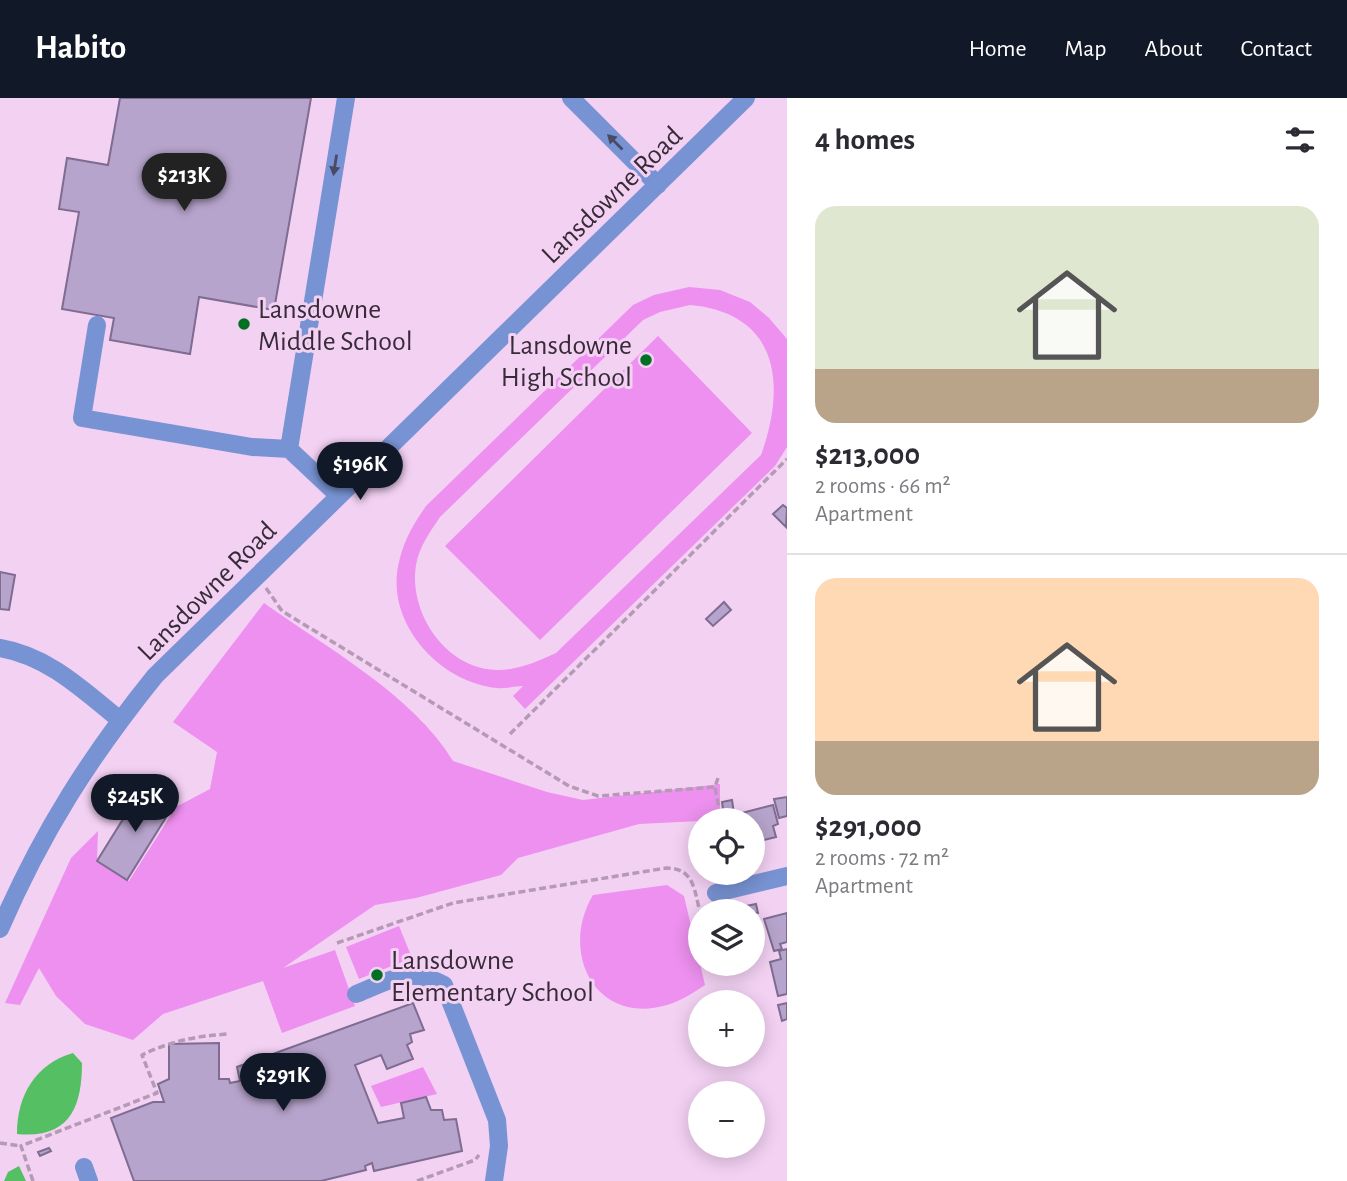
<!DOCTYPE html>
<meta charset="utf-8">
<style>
body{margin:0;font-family:"Alegreya Sans",sans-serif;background:#f2f2f3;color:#2b2b33;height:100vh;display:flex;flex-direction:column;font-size:26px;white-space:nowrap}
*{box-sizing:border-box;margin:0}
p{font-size:23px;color:#7c7c81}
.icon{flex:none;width:38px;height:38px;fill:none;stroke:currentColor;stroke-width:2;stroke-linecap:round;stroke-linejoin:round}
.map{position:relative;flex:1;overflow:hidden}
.details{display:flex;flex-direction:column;background:#fff;width:560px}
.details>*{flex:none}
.controls{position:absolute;left:688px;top:710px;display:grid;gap:14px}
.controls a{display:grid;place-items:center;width:77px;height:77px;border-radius:50%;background:#fff;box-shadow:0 4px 18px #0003;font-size:35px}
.price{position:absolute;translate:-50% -60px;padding:0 16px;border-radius:24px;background:#111827;color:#fff;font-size:23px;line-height:46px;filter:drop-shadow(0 2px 4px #0008)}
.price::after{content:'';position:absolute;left:50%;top:42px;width:21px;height:16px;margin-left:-10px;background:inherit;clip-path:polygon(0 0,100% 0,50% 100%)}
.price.on{background:#222;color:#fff}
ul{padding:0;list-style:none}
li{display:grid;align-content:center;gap:14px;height:371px;padding:0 28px}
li+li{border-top:2px solid #e1e1e2}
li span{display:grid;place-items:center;height:217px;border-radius:21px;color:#555}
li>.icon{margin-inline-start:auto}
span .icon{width:126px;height:126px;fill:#fffc;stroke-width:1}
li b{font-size:30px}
h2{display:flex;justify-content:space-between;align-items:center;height:84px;padding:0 28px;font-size:30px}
header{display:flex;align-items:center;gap:42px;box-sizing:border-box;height:98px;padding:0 35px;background:#111827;color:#fff}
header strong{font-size:33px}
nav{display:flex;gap:38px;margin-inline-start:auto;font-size:24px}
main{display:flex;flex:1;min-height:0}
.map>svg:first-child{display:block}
.green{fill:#ed90ef;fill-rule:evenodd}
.water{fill:#55c063}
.building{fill:#b7a4cc;stroke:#7e6c91;stroke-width:2}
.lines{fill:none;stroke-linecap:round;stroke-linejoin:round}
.path{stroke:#b59ab5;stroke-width:3.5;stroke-dasharray:7 3.5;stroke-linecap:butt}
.minor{stroke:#7893d3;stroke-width:18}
.oneway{fill:#4b4a66}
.poi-dot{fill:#027022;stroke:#f3d1f3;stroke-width:2.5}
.labels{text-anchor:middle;stroke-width:6;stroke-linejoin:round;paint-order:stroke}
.street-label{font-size:28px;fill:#382b38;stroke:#f3d1f3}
.poi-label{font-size:28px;fill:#382b38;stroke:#f3d1f3;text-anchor:start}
</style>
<header>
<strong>Habito</strong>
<nav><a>Home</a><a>Map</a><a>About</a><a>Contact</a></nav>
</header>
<main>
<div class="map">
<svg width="787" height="1083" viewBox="0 0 787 1083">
<rect width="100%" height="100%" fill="#f3d1f3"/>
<path class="green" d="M689,189L720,192L750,204L769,220L787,241V349L775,368L525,611L513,598L523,588C515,588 505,591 497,590C437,584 382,521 400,460C405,440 415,424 426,408L633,207L654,197ZM690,207C778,215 787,285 761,357L556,555C539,563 518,572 499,572C447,573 408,515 416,467C419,449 430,434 440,419L643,222L660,214Z
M658,238L752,335L540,542L445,448Z
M264,505C327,550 413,597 453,663L547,694L583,702L720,686V722L639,726L518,760L501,777L416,800L375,807L283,870L335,852L355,908L282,935L263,883L163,916L133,942L85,926L56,898L39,870L20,907L5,905L71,760L98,733L97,762L129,783L176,709L210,691L217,654L173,624Z
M667,787L684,798L705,887C693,895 681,903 667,907C595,928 559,854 593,797Z
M399,828L412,860L359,881L346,849Z
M423,969L437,996L381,1009L371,988Z"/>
<path class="water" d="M73,955L82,965C82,1010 69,1041 17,1036C17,998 35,966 73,955Z
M19,1068L26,1083H4L8,1074Z"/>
<path class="building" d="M120,0H311L274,212L199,199L190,256L110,242L114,220L62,211L79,114L59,111L67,60L108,67Z
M783,407L787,410L786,429L773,416Z
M0,474L15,477L9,512L0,511Z
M724,504L731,512L713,528L706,521Z
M143,689L173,708L127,782L97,763Z
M787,699V718L779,720L774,701Z
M732,702L734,716L724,718L722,704Z
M773,707L778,726L773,728L776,739L752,745V723H740L738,716Z
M756,806L758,815L747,814L746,808Z
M787,815V844L780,846L782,851L774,853L764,821Z
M787,851V896L778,898L770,864L781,861L779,853Z
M413,905L424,932L410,936L412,944L407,947L413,961L387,971L381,957L355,967L378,1025L404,1020L401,1005L426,999L431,1012H442L444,1022L456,1021L462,1053L374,1073L372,1065L365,1068L366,1072L321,1083H134L111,1020L153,1004H164L158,986L169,981V946L219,945V981H229L230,985L240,983L237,969Z
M787,905V921L782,923L778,907Z
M49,1050L51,1053L40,1058L38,1054Z"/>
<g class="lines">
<path class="path" d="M266,490L282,513L569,688L598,698L715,689
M510,636L787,361
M718,680L715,689L721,723
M337,845L453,805L666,770C694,770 694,791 700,814
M0,1045L21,1048
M33,1083L21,1048L157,995L142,957C171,943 196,938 228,936
M417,1083L475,1062L479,1057"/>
<path class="minor" d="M571,0L658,87
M97,227L82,320L252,349L289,351
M339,398L289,351L346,0
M0,550C48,558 83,592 120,622
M716,795L787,778
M0,831C42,734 89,660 155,578L746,0
M356,896C391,882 408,868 444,887L497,1022L499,1048L494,1083
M84,1069L89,1083"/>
</g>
<defs><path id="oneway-solid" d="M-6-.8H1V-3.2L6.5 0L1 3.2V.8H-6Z" transform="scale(1.75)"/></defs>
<g class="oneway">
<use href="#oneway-solid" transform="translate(615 44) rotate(-135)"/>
<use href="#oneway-solid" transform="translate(335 67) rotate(99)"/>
</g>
<g class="poi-dot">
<circle cx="244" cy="226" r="7"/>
<circle cx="646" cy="262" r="7"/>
<circle cx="377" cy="877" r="7"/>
</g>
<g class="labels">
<g class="street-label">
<text transform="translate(611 96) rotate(-44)" y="10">Lansdowne Road</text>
<text transform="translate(206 492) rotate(-45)" y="10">Lansdowne Road</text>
</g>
<g class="poi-label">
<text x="258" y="220">Lansdowne<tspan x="258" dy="32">Middle School</tspan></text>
<text x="632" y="256" text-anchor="end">Lansdowne<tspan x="632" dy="32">High School</tspan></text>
<text x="391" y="871">Lansdowne<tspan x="391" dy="32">Elementary School</tspan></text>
</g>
</g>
</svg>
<div class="controls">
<a><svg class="icon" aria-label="locate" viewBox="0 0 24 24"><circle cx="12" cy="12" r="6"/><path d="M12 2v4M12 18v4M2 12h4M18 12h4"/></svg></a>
<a><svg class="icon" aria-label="layers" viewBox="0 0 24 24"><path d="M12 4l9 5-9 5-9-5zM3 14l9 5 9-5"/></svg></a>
<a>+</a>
<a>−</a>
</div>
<b class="price on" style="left:184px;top:115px">$213K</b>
<b class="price" style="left:360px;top:404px">$196K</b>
<b class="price" style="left:135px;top:736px">$245K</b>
<b class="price" style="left:283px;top:1015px">$291K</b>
</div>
<section class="details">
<h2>4 homes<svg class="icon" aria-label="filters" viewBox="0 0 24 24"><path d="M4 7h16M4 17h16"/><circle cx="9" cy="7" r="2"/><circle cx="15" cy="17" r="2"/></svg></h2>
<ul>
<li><span style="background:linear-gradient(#dfe7d0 75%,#b9a48a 0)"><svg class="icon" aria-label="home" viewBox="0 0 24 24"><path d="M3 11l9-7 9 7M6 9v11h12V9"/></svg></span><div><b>$213,000</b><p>2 rooms · 66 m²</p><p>Apartment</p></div></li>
<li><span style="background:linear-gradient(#ffd9b3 75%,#b9a48a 0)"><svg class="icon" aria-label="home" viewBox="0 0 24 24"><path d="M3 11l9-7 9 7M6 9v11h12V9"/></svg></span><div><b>$291,000</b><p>2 rooms · 72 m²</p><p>Apartment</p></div></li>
</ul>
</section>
</main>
